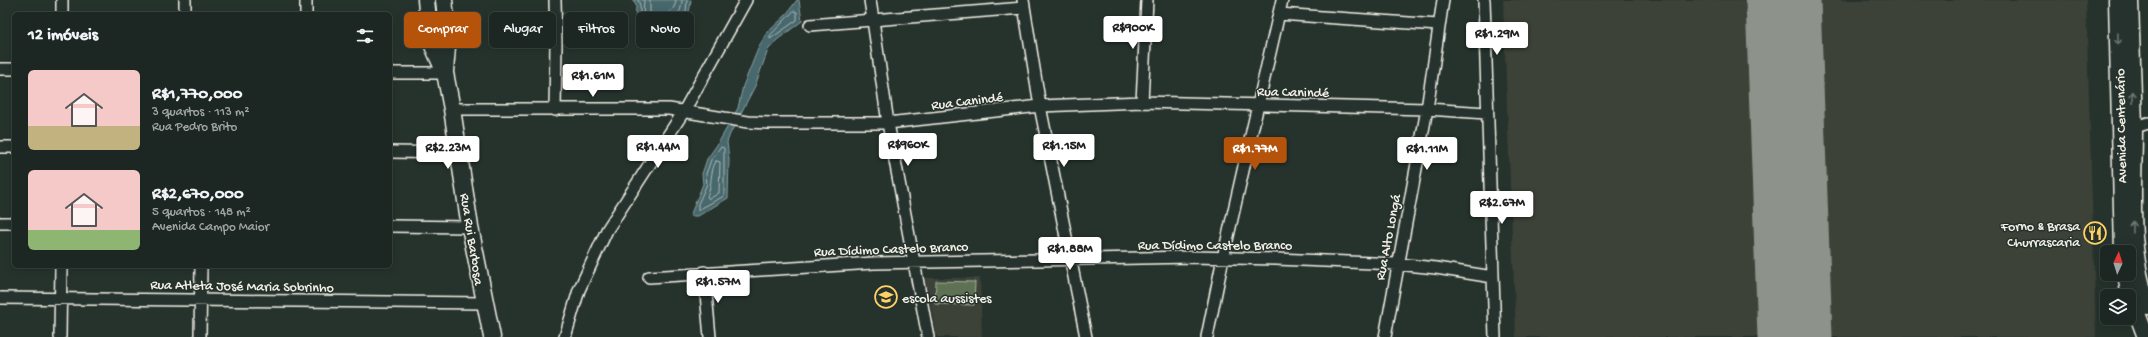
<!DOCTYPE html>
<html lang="pt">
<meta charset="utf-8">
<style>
body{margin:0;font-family:"Gochi Hand",sans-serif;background:#29322f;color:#f1f3f6;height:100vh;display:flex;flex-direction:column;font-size:15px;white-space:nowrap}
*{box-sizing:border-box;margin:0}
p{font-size:13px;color:#a0a5a5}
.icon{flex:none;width:22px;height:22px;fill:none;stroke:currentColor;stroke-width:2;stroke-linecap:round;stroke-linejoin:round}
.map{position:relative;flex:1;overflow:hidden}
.side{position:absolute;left:12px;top:12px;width:380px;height:256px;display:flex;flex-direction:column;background:#1c2622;border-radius:6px;box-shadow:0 2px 10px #0003,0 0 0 1px #3a4340}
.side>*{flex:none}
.banner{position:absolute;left:404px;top:12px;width:380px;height:36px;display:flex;gap:8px}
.needle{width:26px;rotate:4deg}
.fabs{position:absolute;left:2100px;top:245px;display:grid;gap:8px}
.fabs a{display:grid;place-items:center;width:36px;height:36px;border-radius:6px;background:#1c2622;box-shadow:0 2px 10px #0003,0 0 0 1px #3a4340;font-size:20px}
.price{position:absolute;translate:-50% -34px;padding:0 9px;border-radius:4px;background:#fff;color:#222;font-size:13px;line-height:26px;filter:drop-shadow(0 1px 2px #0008)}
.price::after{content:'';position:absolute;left:50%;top:24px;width:12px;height:9px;margin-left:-6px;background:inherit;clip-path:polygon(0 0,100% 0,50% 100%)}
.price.active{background:#b45309;color:#fff}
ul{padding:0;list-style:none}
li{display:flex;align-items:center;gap:12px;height:100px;padding:0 16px}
li span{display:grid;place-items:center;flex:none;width:112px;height:80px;border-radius:6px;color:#555}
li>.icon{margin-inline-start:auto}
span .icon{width:48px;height:48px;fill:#fffc;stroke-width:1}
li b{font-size:17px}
h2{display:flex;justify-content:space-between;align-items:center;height:48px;padding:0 16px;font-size:17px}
.chip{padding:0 14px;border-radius:6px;background:#1c2622;box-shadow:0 2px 10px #0003,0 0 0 1px #3a4340;font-size:14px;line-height:36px}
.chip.active{background:#b45309;color:#fff}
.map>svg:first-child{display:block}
.built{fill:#3c4239}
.green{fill:#5e7153;stroke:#a9b19e}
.water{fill:#47686d;stroke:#8c9f9e}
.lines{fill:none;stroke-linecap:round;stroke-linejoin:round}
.shore{stroke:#afbab7;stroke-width:1}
.runway{stroke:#8d928a;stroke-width:75}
.street-casing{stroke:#f4f1e8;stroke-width:14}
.secondary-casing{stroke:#f4f1e8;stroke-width:19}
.street{stroke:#26332d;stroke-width:11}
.secondary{stroke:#26332d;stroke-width:16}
.oneway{stroke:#6e766e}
.labels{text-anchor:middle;stroke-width:3;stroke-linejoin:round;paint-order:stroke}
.street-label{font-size:14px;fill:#f4f1e8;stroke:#26332d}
.poi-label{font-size:14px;fill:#f4f1e8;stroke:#26332d;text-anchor:end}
</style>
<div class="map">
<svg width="2148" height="337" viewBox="0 0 2148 337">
<rect width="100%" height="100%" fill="#26332d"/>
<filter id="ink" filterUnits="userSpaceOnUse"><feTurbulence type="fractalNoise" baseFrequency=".025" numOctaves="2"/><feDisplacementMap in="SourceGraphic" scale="8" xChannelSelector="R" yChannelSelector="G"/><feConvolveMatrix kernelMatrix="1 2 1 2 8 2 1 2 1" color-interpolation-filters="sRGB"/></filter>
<g filter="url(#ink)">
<path class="built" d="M1503,0H2086L2096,337H1516Z
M925,278H980L982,337H937Z"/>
<path class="green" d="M936,281L975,282L974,305L935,304Z"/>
<path class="water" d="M633,0H691C690,14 685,26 669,28L667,35L656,40C633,24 635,31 636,4Z
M797,0H799L802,21L777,40L768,50L755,86L730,134L727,142L729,159L728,198L698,216H690L703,184L702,174L707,159L719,142L738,108L743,86L758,49L766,34L785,16Z"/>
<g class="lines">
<path class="shore" d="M638,0C647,17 625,17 656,35L663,31L667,25L680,19L686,11L687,0
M644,0L643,19L656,29C661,27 661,23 665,20C677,14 681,16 682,0
M650,0V17L655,21C664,13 675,14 676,0
M794,11L797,12V20L770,39V36Z
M721,147L724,148V196L698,210V204L707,184L706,174L711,160Z
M716,161L720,162L719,193L709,199L707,197C713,183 709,174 716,161Z"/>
<path class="runway" d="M1783,0L1795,337"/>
<g class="street-casing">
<path id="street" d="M185,0V14
M306,0V14
M555,0L556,44L555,110
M870,0L888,123L928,337
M1023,0L1040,106L1086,337
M1484,0L1495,337
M62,14V0
M1279,14L1438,25
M810,25L1024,8
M0,69H14
M390,73H445
M1142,102L1147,0
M452,109H669L748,122L770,123H888L1040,106L1142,102L1427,109L1486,113
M2129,129L2148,123
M0,147H14
M390,152L459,153
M0,223H14
M390,226L470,227
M704,272L710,337
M649,277L874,263L1193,257L1276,259L1397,264L1436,268L1493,277
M0,298L484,303
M60,337L61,266
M200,337L201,266
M565,337L579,290L607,230L684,111L746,0
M1207,337L1223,258L1282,0
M1385,337L1427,109L1443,0"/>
</g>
<g class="secondary-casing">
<path id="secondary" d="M426,0L430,39L445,73L452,109L470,227L492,337
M444,0L448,36L445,71
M2117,0L2123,252
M2130,0C2131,43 2133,85 2134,128C2134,188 2127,249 2148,306
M2126,274L2129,292L2146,337"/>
</g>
<use href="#street" class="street"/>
<use href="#secondary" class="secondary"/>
</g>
<defs><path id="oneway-shaft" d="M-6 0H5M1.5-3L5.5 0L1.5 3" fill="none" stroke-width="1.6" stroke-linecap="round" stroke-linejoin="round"/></defs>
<g class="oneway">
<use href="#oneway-shaft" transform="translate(2118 39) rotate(89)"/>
<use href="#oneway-shaft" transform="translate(2133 97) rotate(-92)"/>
<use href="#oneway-shaft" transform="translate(2133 227) rotate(-89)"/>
</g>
</g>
<defs>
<g id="restaurant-ring" transform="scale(1.15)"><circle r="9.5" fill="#26332d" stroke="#ffd166" stroke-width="1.5"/><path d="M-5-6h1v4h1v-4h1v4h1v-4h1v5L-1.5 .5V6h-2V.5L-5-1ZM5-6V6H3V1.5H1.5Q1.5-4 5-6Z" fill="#ffd166"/></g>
<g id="school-ring" transform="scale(1.15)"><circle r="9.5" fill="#26332d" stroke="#ffd166" stroke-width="1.5"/><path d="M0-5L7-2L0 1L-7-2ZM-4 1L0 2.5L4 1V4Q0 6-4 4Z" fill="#ffd166"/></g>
</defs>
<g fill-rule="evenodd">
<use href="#restaurant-ring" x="2095" y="233"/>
<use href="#school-ring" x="886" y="297"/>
</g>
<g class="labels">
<g class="street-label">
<text transform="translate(1293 91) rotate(1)" y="5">Rua Canindé</text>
<text transform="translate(967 100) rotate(-7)" y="5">Rua Canindé</text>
<text transform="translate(2120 126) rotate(-91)" y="5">Avenida Centenário</text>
<text transform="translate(1387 237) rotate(-79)" y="5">Rua Alto Longá</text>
<text transform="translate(473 239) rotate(81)" y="5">Rua Rui Barbosa</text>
<text x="1215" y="249">Rua Dídimo Castelo Branco</text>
<text transform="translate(891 248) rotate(-2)" y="5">Rua Dídimo Castelo Branco</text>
<text transform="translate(242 285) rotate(1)" y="5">Rua Atleta José Maria Sobrinho</text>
</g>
<g class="poi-label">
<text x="2080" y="230">Forno &amp; Brasa<tspan x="2080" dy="16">Churrascaria</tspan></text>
<text x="902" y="302" text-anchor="start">escola aussistes</text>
</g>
</g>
</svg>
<div class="fabs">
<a><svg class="needle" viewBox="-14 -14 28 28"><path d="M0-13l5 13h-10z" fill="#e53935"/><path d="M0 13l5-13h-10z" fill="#a0a5a5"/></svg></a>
<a><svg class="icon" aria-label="layers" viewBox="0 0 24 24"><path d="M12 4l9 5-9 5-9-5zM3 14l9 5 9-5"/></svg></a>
</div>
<b class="price" style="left:1133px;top:50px">R$900K</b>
<b class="price" style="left:1497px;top:56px">R$1.29M</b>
<b class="price" style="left:593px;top:98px">R$1.61M</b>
<b class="price" style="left:908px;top:167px">R$960K</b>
<b class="price" style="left:1064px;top:168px">R$1.15M</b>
<b class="price" style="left:658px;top:169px">R$1.44M</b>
<b class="price" style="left:448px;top:170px">R$2.23M</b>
<b class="price active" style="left:1255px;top:171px">R$1.77M</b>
<b class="price" style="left:1427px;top:171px">R$1.11M</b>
<b class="price" style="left:1502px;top:225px">R$2.67M</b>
<b class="price" style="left:1070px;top:271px">R$1.88M</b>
<b class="price" style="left:718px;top:304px">R$1.57M</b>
<div class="banner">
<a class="chip active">Comprar</a>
<a class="chip">Alugar</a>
<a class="chip">Filtros</a>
<a class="chip">Novo</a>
</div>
<section class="side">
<h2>12 imóveis<svg class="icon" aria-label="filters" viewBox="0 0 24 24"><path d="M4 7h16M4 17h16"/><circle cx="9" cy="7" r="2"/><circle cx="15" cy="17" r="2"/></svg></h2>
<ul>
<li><span style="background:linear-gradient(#f6c9c9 70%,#c2b280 0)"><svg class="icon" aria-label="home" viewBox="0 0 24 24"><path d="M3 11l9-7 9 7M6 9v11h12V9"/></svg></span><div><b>R$1,770,000</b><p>3 quartos · 113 m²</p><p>Rua Pedro Brito</p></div></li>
<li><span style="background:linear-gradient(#f6c9c9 75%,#8fb573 0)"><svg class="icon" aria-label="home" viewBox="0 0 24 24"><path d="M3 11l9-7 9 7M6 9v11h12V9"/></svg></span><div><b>R$2,670,000</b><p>5 quartos · 148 m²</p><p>Avenida Campo Maior</p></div></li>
</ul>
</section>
</div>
